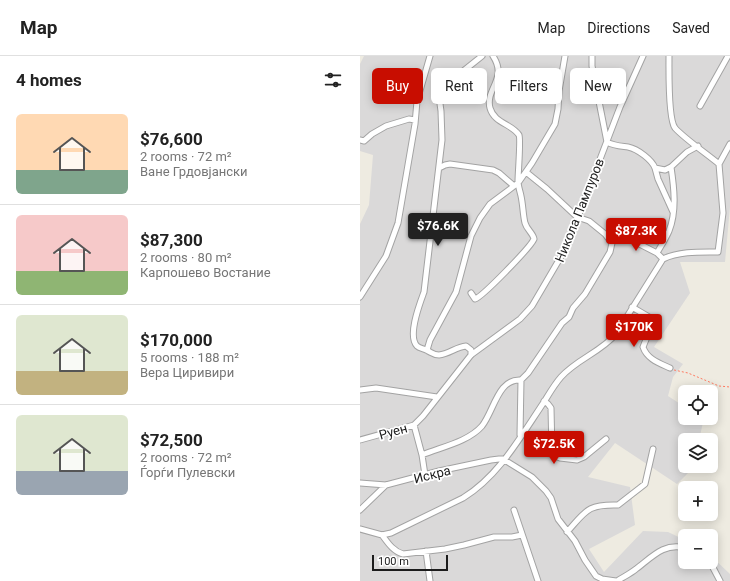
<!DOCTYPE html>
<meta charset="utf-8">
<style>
body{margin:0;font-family:Roboto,sans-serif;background:#f6f6f6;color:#222;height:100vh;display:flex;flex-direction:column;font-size:15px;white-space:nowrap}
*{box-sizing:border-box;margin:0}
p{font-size:13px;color:#767676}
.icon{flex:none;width:22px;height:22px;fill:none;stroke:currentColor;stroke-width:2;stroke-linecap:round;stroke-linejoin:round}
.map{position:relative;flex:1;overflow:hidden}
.panel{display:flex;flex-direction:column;background:#fff;width:360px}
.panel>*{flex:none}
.top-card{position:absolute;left:12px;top:12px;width:298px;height:36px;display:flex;gap:8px}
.fabs{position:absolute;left:318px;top:329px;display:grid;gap:8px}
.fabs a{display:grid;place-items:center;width:40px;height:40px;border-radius:6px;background:#fff;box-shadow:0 2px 10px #0003;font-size:20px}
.scale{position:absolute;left:12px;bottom:10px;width:76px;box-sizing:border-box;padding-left:4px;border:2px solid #1c1c1c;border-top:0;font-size:11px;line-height:14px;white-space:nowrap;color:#1c1c1c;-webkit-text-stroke:3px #fff;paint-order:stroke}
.price{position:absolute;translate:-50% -34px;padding:0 9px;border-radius:4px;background:#c80d00;color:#fff;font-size:13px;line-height:26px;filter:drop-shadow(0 1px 2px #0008)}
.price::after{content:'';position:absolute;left:50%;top:24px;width:12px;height:9px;margin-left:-6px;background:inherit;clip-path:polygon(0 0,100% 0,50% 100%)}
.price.on{background:#222;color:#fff}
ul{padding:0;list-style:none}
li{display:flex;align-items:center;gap:12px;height:100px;padding:0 16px}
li+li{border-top:1px solid #e0e0e0}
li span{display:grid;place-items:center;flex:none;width:112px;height:80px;border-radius:6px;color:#555}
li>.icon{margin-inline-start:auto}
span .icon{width:48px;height:48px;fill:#fffc;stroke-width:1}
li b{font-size:17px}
h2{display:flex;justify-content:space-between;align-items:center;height:48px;padding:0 16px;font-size:17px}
.chip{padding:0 14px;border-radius:6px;background:#fff;box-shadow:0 2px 10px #0003;font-size:14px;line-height:36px}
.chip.on{background:#c80d00;color:#fff}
header{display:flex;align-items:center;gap:24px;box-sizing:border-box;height:56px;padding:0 20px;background:#fff;border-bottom:1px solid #e0e0e0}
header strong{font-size:19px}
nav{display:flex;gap:22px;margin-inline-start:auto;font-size:14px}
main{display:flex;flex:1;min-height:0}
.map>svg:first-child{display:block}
.residential{fill:#dad9d9}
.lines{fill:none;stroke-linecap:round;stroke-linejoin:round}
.minor-casing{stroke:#a3a3a3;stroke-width:7}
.path{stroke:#ff7b61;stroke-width:1;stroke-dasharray:2 2;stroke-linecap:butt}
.minor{stroke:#fff;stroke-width:5}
.labels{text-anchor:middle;stroke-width:3.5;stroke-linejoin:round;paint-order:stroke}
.street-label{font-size:13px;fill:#1c1c1c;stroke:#fff}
</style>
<header>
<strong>Map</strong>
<nav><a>Map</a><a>Directions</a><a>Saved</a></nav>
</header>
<main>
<section class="panel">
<h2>4 homes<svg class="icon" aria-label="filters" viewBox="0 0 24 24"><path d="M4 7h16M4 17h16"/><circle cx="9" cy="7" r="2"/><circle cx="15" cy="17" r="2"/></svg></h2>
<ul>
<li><span style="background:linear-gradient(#ffd9b3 70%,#7fa58c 0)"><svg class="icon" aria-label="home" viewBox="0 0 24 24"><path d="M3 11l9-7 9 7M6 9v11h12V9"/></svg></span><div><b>$76,600</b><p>2 rooms · 72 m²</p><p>Ване Грдовјански</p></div></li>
<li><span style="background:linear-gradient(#f6c9c9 70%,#8fb573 0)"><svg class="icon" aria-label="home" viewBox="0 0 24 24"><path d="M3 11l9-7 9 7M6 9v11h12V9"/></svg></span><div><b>$87,300</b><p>2 rooms · 80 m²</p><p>Карпошево Востание</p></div></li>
<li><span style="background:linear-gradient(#dfe7d0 70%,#c2b280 0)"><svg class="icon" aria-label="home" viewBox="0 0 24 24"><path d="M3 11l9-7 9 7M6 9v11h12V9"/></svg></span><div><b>$170,000</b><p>5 rooms · 188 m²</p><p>Вера Циривири</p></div></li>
<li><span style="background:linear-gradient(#dfe7d0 70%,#9aa5b1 0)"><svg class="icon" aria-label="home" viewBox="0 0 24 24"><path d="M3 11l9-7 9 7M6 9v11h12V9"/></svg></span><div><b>$72,500</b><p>2 rooms · 72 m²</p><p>Ѓорѓи Пулевски</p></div></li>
</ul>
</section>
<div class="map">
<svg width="370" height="525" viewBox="0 0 370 525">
<rect width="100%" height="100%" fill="#eeebe1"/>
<path class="residential" d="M4,0H370V151L365,206H320L330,237L294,291L323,308L313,321L308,340L325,351V362H344L339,384H325V410H333L331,414L317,428L255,387L228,421L270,431L275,469L229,493L244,516L283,475L308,476L325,484V506H351V500L370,518V525H0V168L9,149L13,99L0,95V8Z"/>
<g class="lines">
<g class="minor-casing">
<path id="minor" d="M232,0V10L247,86C254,90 260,90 268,91C278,93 292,104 295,112L305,114L311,111L327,96L338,90
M309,0C309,13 308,63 315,72C325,83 347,98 359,108
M340,50L368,0
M0,84L4,85L12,78L26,70L49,63L55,64
M359,108L370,88
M79,112L85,109L90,108L133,114L139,117L154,130
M295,112L298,123L313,156
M166,116L187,133L217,161L229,165L245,178L252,187
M297,197C301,190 306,182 309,175C317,155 314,131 311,111
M303,203C319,195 341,196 358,196L363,157L359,108
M111,237L115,243C122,241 170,192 174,183C173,177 167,174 165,167C163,159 163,149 161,140C160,135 158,130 158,125C158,117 161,83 159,79C152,68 134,67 130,52C125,33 148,23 133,0
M0,241L26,200L38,167L55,68L57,45L70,0
M272,251L289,261L293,266L283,291C287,303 299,307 310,312
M67,294L70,284L96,236L111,180L120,162L130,148L158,127L172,107L195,68L198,53L199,35L205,0
M111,299V294L106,290C96,291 89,298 79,299C74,299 72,297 68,295C64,292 60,293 57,290C47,280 60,247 64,236L82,84L81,55L77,26L102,16L122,0
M0,334L16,332L77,341
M184,345L188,348L191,352L192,397L193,399L200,402L217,404L224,401L246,383
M54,369L62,399L65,419
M160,379L161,324
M0,384L54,369L63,360L111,299L160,263L172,250L206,192L260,51L283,0
M62,399C81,391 108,386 122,370C134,355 138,322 161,324L168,317L202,267L209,261L213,252L225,238L250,196L252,187L258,177L297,197L303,203
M0,427L26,429L79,415L131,404L139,403H143L172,421L186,435L191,442L198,463L215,485L225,504L236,520L242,523L256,525
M0,454L26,429
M154,454L178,525
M0,473L22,479L31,477L103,442C139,420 161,380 184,346C189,338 194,329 201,321C217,303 241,296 256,278L303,203
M207,476C226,455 227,448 258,449L285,428L293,393
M22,479C28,487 33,495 43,498L85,493L104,489L134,481H152L162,479
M66,495L70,525
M350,506L360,525
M257,525C263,521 270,518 276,513C291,502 304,486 325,492"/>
</g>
<path class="path" d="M314,314L328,317L359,330L370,331"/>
<use href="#minor" class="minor"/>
</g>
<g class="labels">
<g class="street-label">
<text transform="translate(219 154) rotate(-68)" y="5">Никола Пампуров</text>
<text transform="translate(33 375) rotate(-16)" y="5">Руен</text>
<text transform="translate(72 418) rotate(-14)" y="5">Искра</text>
</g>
</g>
</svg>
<div class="fabs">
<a><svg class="icon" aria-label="locate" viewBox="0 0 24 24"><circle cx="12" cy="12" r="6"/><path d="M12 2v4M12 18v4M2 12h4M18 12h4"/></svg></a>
<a><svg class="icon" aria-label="layers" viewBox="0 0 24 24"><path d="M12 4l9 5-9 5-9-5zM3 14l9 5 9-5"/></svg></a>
<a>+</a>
<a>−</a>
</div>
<div class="scale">100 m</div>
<b class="price on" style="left:78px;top:191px">$76.6K</b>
<b class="price" style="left:276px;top:196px">$87.3K</b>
<b class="price" style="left:274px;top:292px">$170K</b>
<b class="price" style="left:194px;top:409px">$72.5K</b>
<div class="top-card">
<a class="chip on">Buy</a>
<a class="chip">Rent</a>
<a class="chip">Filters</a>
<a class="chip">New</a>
</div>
</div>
</main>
